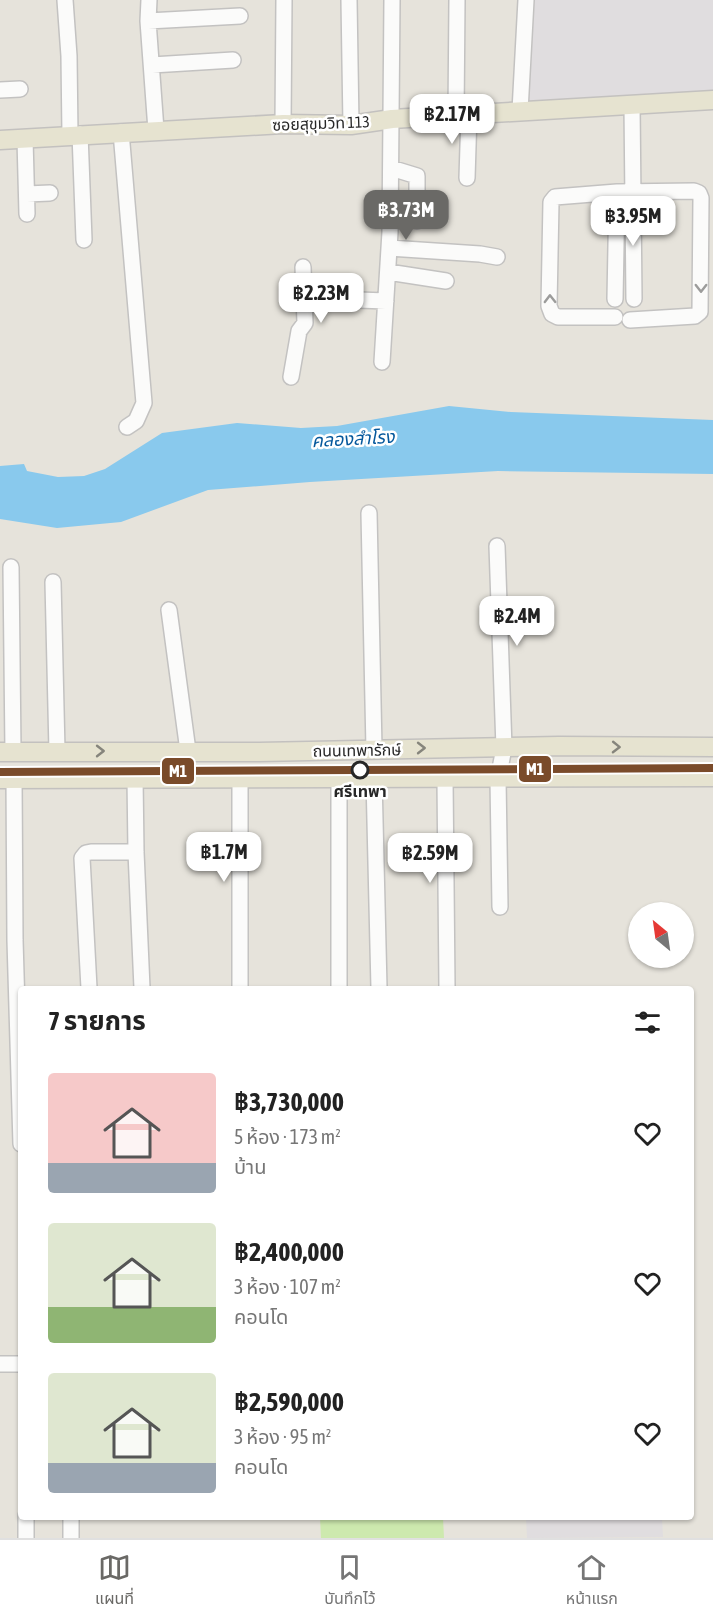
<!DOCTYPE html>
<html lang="th">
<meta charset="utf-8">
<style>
body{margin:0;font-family:"Asap Condensed","Noto Sans Thai",sans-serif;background:#f6f6f6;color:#222;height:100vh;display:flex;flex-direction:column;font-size:22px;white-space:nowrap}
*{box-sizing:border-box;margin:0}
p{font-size:20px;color:#767676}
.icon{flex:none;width:33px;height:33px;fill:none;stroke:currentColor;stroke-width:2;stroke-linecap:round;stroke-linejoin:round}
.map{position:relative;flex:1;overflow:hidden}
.details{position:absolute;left:18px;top:986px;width:676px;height:534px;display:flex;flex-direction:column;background:#fff;border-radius:6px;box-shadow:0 2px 4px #0004}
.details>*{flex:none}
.needle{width:39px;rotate:331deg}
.fabs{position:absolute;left:628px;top:902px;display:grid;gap:12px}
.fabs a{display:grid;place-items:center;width:66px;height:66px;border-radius:50%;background:#fff;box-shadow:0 2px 4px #0004;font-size:30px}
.price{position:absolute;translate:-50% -51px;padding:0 14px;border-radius:12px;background:#fff;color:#222;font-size:20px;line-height:39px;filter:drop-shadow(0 2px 3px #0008)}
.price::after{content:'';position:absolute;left:50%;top:36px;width:18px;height:14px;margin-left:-9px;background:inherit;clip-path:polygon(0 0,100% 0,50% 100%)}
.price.current{background:#6a6966;color:#fff}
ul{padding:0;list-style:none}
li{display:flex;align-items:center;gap:18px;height:150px;padding:0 30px}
li span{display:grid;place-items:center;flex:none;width:168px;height:120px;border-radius:6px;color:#555}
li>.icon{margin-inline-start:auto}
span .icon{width:72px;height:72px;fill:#fffc;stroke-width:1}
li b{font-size:26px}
h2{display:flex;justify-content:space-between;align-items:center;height:72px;padding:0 30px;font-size:26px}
.dock{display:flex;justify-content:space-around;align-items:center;height:84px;border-top:2px solid #e0e0e0;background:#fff;font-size:16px;color:#767676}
.dock a{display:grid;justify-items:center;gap:3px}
.dock .current{color:#6a6966}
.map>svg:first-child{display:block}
.industrial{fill:#e0dddf}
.pitch{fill:#cde9ae}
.water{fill:#89c9ed}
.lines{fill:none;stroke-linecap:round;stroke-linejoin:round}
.minor-casing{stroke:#c3c2c1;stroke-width:18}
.major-casing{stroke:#c3c1bf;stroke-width:21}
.minor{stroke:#fbfbfa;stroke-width:15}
.major{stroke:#e6e3d0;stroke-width:18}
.metro-1-casing{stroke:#fff;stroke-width:12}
.metro-1{stroke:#7a4b2a;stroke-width:8}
.oneway{stroke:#9c9c9b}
.oneway2{stroke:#86857c}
.stop-dot{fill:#fff;stroke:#272727;stroke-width:3}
.labels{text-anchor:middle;stroke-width:5;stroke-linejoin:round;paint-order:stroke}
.street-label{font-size:16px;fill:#272727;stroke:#fff}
.stop-label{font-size:16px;font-weight:bold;fill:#272727;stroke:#fff}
.water-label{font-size:18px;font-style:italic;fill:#05589c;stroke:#fff}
.line-badge{stroke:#fff;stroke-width:2}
.badge-label{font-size:16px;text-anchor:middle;font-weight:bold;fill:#fff}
</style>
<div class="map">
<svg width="713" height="1538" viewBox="0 0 713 1538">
<rect width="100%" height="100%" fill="#e6e3db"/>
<path class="industrial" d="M530,0H713V92L525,103Z
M526,1517H662L663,1537L527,1538Z"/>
<path class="pitch" d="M320,1517H443L444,1538H321Z"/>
<path class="water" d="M449,406L511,412L713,420V474L498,471L310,482L208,490L121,522L57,528L0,519V466L24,464L27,471L58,477L84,476L105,469L162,433L237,423L301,428L337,426Z"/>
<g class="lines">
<g class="minor-casing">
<path id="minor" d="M65,0L69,56L70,135
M149,0L148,21L156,130
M349,0L351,125
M148,21L240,16
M152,65L233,60
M0,90L20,89
M632,105L634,299
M520,111L526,0
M456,115L457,0
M283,124L284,0
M121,132L144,403L136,421L127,427
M80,134L84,240
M25,139L27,214
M391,168L417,176V221
M467,178L469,114
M27,194L50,193
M389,248L480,254L497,257
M388,272L446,281
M304,298L386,301
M615,299L617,192
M615,317H558L552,314L549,306L551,202L555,197L617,192L694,191L699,193L701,198L700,312L695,316L630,320
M382,362L390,232L392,0
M291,377L299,331L305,323L303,267
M369,513L374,749
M497,546L504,748L498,779L500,907
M11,567L13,752
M53,582L57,751
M169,610L188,751
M135,778L136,852L142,988
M240,778V988
M339,778V988
M14,779L15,940L21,1144
M374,779L379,988
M445,779L447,988
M89,988L82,858L86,853L91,852H136
M0,1364H21
M26,1516V1538
M71,1516V1538"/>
</g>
<g class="major-casing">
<path id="major" d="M0,140L283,124L351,125L392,119L713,100
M0,752H259L559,746L713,747
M0,779L713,777"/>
</g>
<use href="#minor" class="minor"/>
<use href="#major" class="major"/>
<g class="metro-1-casing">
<path id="metro-1" d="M0,772L713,768"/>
</g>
<use href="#metro-1" class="metro-1"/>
</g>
<defs><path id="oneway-chevron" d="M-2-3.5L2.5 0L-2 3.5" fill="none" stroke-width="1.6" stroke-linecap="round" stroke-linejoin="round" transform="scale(1.5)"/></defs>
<g class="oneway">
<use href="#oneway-chevron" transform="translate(701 288) rotate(90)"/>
<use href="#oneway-chevron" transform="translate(550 299) rotate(-91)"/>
</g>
<g class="oneway2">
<use href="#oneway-chevron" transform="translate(616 747) rotate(1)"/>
<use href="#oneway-chevron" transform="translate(421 748)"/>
<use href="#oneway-chevron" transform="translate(100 751)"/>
</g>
<circle class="stop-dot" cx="360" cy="770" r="8"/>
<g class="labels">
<g class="street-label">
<text transform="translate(321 123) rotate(-2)" y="6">ซอยสุขุมวิท 113</text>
<text transform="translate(357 750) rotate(-1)" y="6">ถนนเทพารักษ์</text>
</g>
<g class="stop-label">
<text x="360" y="797">ศรีเทพา</text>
</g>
<g class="water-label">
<text transform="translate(353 439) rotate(-3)" y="6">คลองสำโรง</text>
</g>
</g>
<g class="line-badge">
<rect x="518" y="755" width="34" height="28" rx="6" fill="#7a4b2a"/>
<rect x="161" y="757" width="34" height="28" rx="6" fill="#7a4b2a"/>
</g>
<g class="badge-label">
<text x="535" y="775">M1</text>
<text x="178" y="777">M1</text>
</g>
</svg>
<div class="fabs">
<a><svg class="needle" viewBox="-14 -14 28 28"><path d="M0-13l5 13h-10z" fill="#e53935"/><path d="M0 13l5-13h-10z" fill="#767676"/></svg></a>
</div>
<b class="price" style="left:452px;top:145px">฿2.17M</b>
<b class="price current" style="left:406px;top:241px">฿3.73M</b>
<b class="price" style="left:633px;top:247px">฿3.95M</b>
<b class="price" style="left:321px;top:324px">฿2.23M</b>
<b class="price" style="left:517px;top:647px">฿2.4M</b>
<b class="price" style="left:224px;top:883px">฿1.7M</b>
<b class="price" style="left:430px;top:884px">฿2.59M</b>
<section class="details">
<h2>7 รายการ<svg class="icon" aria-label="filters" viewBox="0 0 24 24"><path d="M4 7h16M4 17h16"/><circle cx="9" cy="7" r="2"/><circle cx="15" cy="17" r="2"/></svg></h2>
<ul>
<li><span style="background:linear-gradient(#f6c9c9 75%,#9aa5b1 0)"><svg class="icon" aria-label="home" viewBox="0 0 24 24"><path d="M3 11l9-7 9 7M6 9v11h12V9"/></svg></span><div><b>฿3,730,000</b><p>5 ห้อง · 173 m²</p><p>บ้าน</p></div><svg class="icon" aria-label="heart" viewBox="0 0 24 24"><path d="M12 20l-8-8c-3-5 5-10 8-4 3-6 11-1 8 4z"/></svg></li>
<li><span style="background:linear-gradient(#dfe7d0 70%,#8fb573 0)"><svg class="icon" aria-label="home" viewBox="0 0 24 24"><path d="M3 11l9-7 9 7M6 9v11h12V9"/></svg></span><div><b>฿2,400,000</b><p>3 ห้อง · 107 m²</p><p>คอนโด</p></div><svg class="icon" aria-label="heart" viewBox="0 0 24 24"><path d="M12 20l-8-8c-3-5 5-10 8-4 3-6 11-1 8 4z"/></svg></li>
<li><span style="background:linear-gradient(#dfe7d0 75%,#9aa5b1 0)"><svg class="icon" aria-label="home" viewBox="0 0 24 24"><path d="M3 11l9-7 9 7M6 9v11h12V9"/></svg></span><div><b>฿2,590,000</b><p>3 ห้อง · 95 m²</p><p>คอนโด</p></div><svg class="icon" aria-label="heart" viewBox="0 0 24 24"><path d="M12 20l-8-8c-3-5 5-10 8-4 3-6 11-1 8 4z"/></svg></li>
</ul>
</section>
</div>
<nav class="dock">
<a class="current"><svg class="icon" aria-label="map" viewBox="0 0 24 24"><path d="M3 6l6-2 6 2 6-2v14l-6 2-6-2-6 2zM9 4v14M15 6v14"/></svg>แผนที่</a>
<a><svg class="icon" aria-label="saved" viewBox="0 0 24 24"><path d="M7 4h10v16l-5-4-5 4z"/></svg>บันทึกไว้</a>
<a><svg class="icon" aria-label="home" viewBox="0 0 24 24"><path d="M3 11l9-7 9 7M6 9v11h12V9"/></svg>หน้าแรก</a>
</nav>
